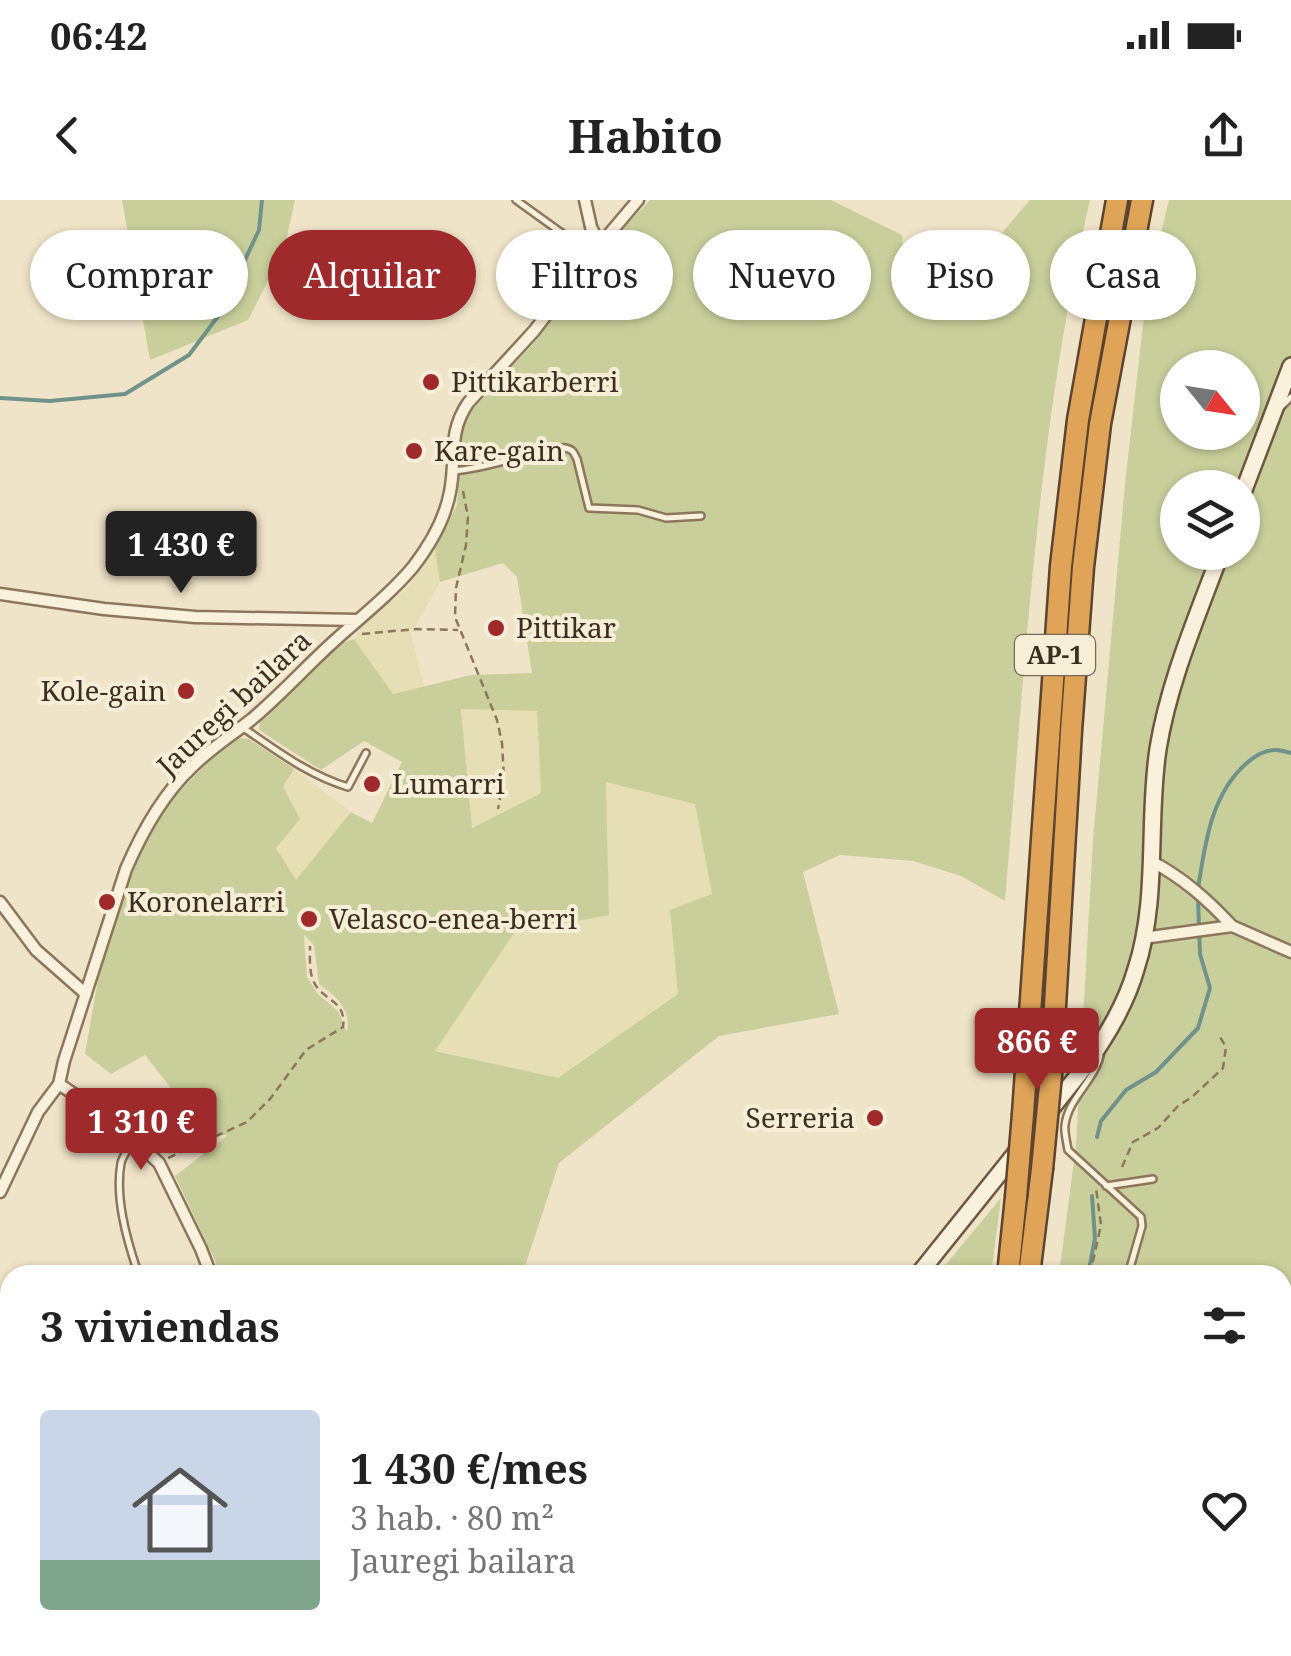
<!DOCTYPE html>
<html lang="es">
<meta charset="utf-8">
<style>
body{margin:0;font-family:"Noto Serif",serif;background:#f6f6f6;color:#222;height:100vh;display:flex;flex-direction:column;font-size:38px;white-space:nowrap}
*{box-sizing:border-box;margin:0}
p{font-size:32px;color:#767676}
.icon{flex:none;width:55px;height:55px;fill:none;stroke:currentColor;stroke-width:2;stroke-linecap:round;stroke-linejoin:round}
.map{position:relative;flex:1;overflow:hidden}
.details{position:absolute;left:0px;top:1065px;width:1292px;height:392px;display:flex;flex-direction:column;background:#fff;border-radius:30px 30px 0 0;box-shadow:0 2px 8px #0004}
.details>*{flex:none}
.top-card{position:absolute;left:30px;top:30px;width:1232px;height:90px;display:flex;gap:20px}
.needle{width:65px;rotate:120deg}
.fabs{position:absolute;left:1160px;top:150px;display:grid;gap:20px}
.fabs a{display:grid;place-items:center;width:100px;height:100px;border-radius:50%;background:#fff;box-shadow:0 2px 8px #0004;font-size:50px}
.price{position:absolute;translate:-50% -85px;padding:0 22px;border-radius:10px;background:#9e2a2b;color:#fff;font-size:32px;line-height:65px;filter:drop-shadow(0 2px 5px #0008)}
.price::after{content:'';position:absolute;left:50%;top:60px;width:30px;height:22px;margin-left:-15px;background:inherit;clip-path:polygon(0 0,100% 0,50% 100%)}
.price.current{background:#222;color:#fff}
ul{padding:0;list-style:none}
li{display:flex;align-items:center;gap:30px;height:250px;padding:0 40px}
li span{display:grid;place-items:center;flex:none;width:280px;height:200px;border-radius:10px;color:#555}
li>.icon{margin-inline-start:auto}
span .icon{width:120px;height:120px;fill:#fffc;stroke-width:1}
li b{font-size:42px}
h2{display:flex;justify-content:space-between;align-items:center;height:120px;padding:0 40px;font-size:42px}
.chip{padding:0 35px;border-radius:45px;background:#fff;box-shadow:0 2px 8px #0004;font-size:35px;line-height:90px}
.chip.current{background:#9e2a2b;color:#fff}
.status{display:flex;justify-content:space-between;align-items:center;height:70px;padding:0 50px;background:#fff;direction:ltr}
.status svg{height:28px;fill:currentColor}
header{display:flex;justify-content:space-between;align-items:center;height:130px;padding:0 40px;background:#fff;font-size:45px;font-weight:700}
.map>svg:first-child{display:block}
.farmland{fill:#e6deb5}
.green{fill:#c9cf9b;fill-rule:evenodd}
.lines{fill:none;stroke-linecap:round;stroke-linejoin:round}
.stream{stroke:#6f938a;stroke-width:4}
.service-casing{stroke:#8d765c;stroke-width:10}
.minor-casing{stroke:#8d765c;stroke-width:15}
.secondary-casing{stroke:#6f573f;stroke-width:20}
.motorway-casing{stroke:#5b4430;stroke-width:25}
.path{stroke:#8d765c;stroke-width:2.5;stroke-dasharray:8 5;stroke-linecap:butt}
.service{stroke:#faf1dc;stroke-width:5}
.minor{stroke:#faf1dc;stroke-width:10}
.secondary{stroke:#faf1dc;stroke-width:15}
.motorway{stroke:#e0a458;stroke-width:20}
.motorway-bridge-casing{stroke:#5b4430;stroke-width:25;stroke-linecap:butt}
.motorway-bridge{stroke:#e0a458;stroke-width:20}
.poi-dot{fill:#9e2a2b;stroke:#f7eed8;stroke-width:4}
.labels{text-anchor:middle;stroke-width:8;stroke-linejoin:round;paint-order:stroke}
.shield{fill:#f7eed8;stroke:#756857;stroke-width:2.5}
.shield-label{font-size:25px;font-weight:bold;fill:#3d2e20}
.poi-label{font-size:28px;fill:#3d2e20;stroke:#f7eed8;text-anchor:start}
.street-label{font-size:28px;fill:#3d2e20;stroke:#f7eed8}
</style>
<div class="status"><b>06:42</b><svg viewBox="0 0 49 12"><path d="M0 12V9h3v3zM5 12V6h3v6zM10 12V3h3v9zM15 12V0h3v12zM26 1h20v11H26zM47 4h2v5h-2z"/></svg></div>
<header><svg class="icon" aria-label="back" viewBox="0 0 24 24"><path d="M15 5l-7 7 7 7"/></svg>Habito<svg class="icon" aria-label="share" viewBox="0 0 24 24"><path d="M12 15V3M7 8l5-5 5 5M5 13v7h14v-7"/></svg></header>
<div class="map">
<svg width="1291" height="1456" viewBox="0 0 1291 1456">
<rect width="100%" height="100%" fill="#f0e4c8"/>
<path class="farmland" d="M435,348L440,382L411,434L424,486L393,494L354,439L363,426L406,389Z
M461,508L537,511L541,593L471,628Z
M294,569L351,612L296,681L276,648L300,619L283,585Z
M606,581L696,604L712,695L670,710L678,794L558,879L434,850L514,733L609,715Z"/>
<path class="green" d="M122,0H295L284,50L248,120L150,160Z
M650,0H831L902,35L904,71L981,57L1030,0H1090C1037,230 1025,467 1005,701L961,676L913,661L840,655L803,672L839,814L719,836L559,963L522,1075H219L216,1063L175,976L228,935H208L145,855L111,874L85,854L98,779L127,687L147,637L171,600L210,560L238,538L249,539L294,569L283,586L300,619L276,648L296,680L351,612L372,623L402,562L364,541L321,570L259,530L260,520L339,444L354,439L393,494L471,475L532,473L517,377L503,363L440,382L435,348L457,305L462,228L473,209L533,144L628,23ZM461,509L537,511L541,593L472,628ZM606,582L695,604L712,694L670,710L678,794L558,878L435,851L514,733L609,715ZM304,735L314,745L319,784C337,797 351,809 347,832L338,811L318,794L307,777Z
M1169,0H1291V1456H986L988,1448H1282V1075H1059L1076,945L1093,640L1125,284L1147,89ZM1178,168H1242V232H1178ZM1178,288H1242V352H1178Z
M1001,998L991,1075H937Z
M626,1448H920L918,1456H619Z"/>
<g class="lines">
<path class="stream" d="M0,198L50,201L125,194L189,155L219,115L259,30L262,0
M1198,689C1205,644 1211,593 1248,562C1256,555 1265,550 1276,550C1281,550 1286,552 1291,553
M1097,937L1101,921L1126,890L1156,872L1198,828L1210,788L1200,754L1198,699
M1088,1075L1095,1038L1092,996
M1076,1448L1078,1456"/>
<g class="service-casing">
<path id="service" d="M516,0L591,54
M1281,207L1291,197
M453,271C483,269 511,258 541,252C548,250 558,247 565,248C574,250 573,252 577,259L589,308L638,310L666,318L701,316
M242,527C276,550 308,575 348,587L366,553
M1100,856C1094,881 1068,899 1065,925C1064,932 1067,943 1068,950L1141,1017L1142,1026L1128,1075
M133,941C129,948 123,955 121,963C115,997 126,1037 137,1070
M1106,986L1153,979
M1098,1448L1102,1456"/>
</g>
<g class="minor-casing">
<path id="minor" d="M585,0L591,27L600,45
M0,394L104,409L195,417L357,420
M1151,661C1183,678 1207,699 1232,726
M0,702L36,750L86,794
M1143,738L1232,726L1291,752
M59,884L115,922L159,963L201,1049L211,1075
M0,992L38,912L59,884L64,861L126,669C142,632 162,595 192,567C210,549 232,535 252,519C283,493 310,462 341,435C366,413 392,392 413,367C430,345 445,319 450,292C457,258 447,234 468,203L534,131L600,45L638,0
M0,1195L10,1196
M0,1393L10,1382
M0,1422L10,1433
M66,1448L74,1456
M344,1448L364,1456
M4,1456L13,1448
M120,1456L129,1448"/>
</g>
<g class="secondary-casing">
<path id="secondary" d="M1242,295L1291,166
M918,1075L1087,864C1107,835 1126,804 1136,769C1159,699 1147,621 1158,549C1169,481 1197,417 1221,352
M604,1456L611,1448"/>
</g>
<g class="motorway-casing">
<path id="motorway" d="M1051,875L1071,531L1083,367L1100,224L1142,0
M1023,914L1061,366L1078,220L1117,0
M1008,1075L1016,997
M1029,1075L1042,969
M937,1456L939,1448
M960,1456L962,1448"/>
</g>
<path class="path" d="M463,291L468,317L466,345L456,388L455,417L497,520L502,543L504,578L498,609
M362,434L416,429L458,430
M168,958L247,922L270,899L306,850L343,827C347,799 321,801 313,780C309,770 310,757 310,746
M1122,967L1133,942L1158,928L1178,906L1192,897L1223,868L1226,847L1220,837
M1090,1075L1101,1025L1096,988
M1282,1146L1291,1142
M0,1228L10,1229
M44,1448L53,1456
M91,1448L96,1452L106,1451L109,1448
M196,1448L204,1456
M24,1455L32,1448
M32,1456L40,1453L44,1456
M1034,1456L1035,1448"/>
<use href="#service" class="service"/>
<use href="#minor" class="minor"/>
<use href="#secondary" class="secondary"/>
<use href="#motorway" class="motorway"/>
<g class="motorway-bridge-casing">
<path id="motorway-bridge" d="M1042,969L1051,875
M1016,997L1023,914"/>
</g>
<use href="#motorway-bridge" class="motorway-bridge"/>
</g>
<g class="poi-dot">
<circle cx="431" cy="182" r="10"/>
<circle cx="414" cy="251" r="10"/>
<circle cx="496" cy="428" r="10"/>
<circle cx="186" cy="491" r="10"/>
<circle cx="372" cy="584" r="10"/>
<circle cx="107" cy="702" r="10"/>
<circle cx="309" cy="719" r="10"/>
<circle cx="875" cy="918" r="10"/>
</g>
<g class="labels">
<rect class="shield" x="1015" y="435" width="80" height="40" rx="8"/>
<g class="shield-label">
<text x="1055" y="464">AP-1</text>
</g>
<g class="poi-label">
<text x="451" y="192">Pittikarberri</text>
<text x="434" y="261">Kare-gain</text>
<text x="516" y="438">Pittikar</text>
<text x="166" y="501" text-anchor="end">Kole-gain</text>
<text x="392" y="594">Lumarri</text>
<text x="127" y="712">Koronelarri</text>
<text x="329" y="729">Velasco-enea-berri</text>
<text x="855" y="928" text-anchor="end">Serreria</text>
</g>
<g class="street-label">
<text transform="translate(234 503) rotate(-43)" y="10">Jauregi bailara</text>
</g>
</g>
</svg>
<div class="fabs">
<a><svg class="needle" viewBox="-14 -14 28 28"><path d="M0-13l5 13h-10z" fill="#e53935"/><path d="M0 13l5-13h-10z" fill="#767676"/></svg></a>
<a><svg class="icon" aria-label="layers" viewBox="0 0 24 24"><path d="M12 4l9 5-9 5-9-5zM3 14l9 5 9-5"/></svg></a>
</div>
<b class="price current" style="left:181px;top:396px">1 430 €</b>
<b class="price" style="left:1037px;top:893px">866 €</b>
<b class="price" style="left:141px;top:973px">1 310 €</b>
<div class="top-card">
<a class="chip">Comprar</a>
<a class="chip current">Alquilar</a>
<a class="chip">Filtros</a>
<a class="chip">Nuevo</a>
<a class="chip">Piso</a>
<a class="chip">Casa</a>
</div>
<section class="details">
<h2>3 viviendas<svg class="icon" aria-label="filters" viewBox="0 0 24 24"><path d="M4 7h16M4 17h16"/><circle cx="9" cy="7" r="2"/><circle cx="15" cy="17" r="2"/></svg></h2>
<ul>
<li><span style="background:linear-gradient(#c9d6e8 75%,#7fa58c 0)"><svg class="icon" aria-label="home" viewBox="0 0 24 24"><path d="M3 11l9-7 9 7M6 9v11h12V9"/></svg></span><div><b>1 430 €/mes</b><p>3 hab. · 80 m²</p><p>Jauregi bailara</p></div><svg class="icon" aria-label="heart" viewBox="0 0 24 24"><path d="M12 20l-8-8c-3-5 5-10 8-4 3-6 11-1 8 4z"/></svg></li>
</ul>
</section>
</div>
